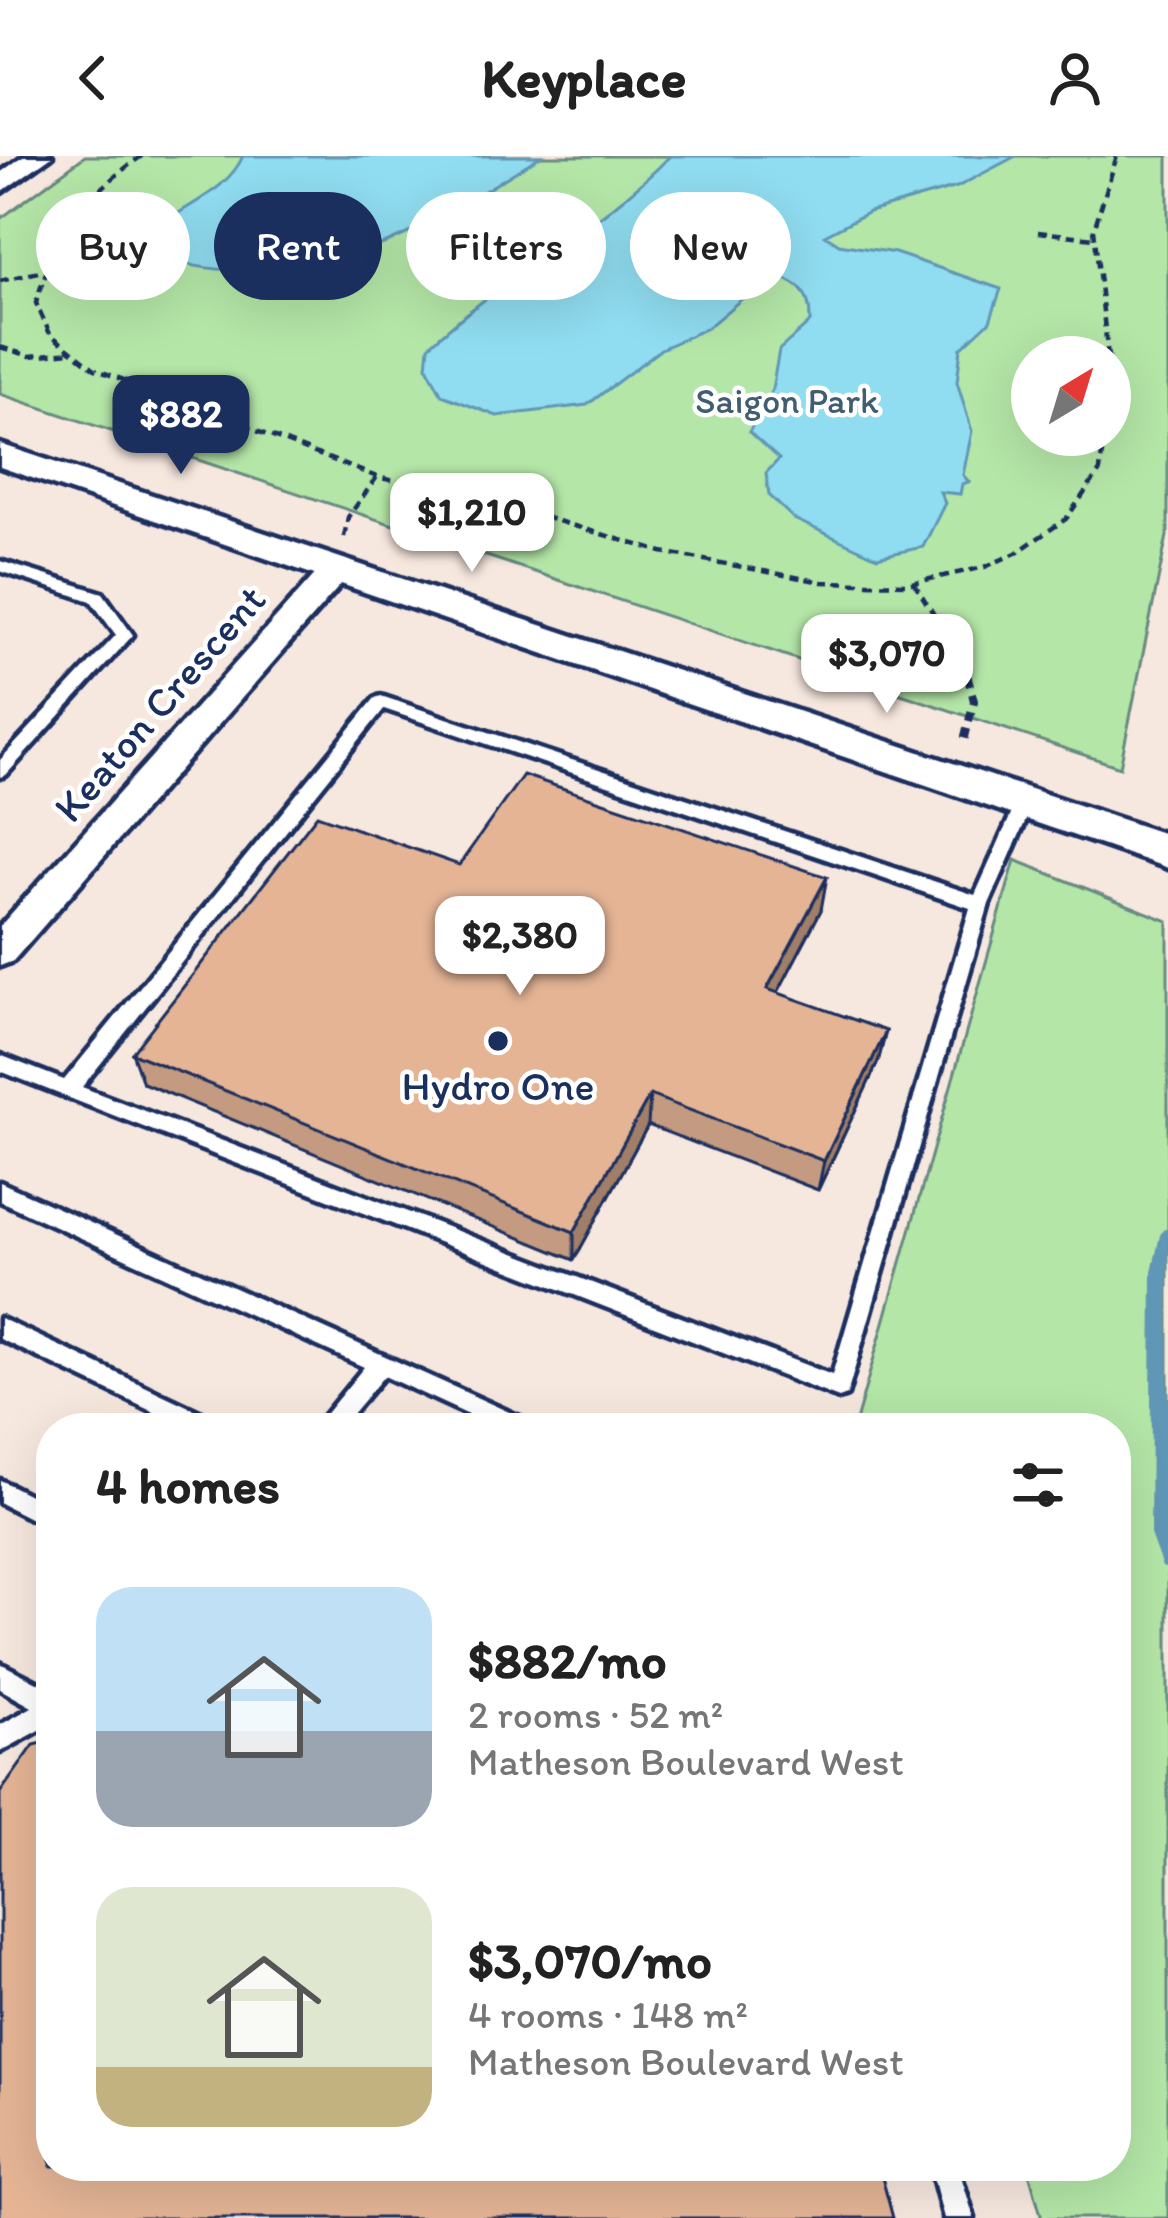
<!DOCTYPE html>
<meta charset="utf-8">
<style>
body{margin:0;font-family:Itim,sans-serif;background:#f2f2f2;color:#222;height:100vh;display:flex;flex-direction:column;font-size:45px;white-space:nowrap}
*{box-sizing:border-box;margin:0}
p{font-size:39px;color:#767676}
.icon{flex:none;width:66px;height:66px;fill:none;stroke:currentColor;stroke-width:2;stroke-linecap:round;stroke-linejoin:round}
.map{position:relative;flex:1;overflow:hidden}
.side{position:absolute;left:36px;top:1257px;width:1095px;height:768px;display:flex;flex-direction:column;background:#fff;border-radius:48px;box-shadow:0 12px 48px #0002}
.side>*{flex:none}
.banner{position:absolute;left:36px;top:36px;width:1098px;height:108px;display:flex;gap:24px}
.needle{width:78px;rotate:38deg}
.buttons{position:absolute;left:1011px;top:180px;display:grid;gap:24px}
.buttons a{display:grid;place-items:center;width:120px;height:120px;border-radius:50%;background:#fff;box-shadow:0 12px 48px #0002;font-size:60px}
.price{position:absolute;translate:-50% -102px;padding:0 27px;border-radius:24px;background:#fff;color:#222;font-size:39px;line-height:78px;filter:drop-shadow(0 3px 6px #0008)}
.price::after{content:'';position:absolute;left:50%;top:72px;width:36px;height:27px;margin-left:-18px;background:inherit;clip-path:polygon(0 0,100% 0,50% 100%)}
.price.selected{background:#1b2f5e;color:#fff}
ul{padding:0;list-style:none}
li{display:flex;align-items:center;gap:36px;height:300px;padding:0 60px}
li span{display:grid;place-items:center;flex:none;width:336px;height:240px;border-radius:36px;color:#555}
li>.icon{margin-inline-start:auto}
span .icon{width:144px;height:144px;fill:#fffc;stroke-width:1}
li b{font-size:51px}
h2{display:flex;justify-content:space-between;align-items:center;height:144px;padding:0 60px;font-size:51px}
.chip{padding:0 42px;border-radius:54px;background:#fff;box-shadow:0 12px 48px #0002;font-size:42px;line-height:108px}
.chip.selected{background:#1b2f5e;color:#fff}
header{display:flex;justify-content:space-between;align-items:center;height:156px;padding:0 60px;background:#fff;font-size:54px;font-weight:800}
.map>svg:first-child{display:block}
.green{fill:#b4e6a7;stroke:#688a82;stroke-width:3;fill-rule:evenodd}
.water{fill:#90dcf0;stroke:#6197b6;stroke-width:3}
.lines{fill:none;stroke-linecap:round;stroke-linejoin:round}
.stream{fill:#6197b6;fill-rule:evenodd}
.service-casing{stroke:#1b2f5e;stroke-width:9}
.minor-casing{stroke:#1b2f5e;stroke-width:9}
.tertiary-casing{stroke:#1b2f5e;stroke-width:9}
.path-far1{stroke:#1b2f5e;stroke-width:4.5;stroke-dasharray:9 6;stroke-linecap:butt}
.path{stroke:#1b2f5e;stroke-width:8;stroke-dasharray:10 8;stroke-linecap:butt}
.service{fill:#fff;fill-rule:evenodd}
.minor{fill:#fff;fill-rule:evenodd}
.tertiary{fill:#fff;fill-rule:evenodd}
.wall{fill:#c49b80;stroke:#1b2f5e;stroke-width:3}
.shaded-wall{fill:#a07e68;stroke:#1b2f5e;stroke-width:3}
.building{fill:#e4b495;stroke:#1b2f5e;stroke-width:3}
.poi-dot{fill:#1b2f5e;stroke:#fff;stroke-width:4.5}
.labels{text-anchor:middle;stroke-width:9;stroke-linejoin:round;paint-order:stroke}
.far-park-label{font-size:36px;fill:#415d70;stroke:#fff}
.street-label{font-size:42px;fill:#1b2f5e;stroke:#fff}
.poi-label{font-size:42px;fill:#1b2f5e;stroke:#fff}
</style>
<header><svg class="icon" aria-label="back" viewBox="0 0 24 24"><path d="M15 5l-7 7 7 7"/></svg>Keyplace<svg class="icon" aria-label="person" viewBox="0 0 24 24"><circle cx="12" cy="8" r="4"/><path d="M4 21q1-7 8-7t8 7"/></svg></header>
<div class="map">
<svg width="1168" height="2062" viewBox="0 0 1168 2062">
<rect width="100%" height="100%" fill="#f7e8df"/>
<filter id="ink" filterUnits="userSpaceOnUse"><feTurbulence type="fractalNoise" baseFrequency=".00833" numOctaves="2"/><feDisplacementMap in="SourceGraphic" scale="24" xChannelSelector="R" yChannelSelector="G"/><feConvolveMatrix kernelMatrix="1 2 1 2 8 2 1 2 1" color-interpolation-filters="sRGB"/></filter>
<g filter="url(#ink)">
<path class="green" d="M85,0H1168V375L1120,611L0,238V63ZM1032,201H1110V279H1032Z
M1015,704L1168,765V2062H1042L1027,2010H1116V1272H854Z"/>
<path class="water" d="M243,0H541C445,59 364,117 246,114C211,114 180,111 149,92L148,81C176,51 226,39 243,0Z
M670,0H1016L957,31L869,56L825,79L839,88L895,97L1001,133L990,165L961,192L957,226L972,275L963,319L969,326L962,328L960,338L940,336L945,347L923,391L877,401L794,363L769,339L766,317L779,303L749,276L772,234L779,194L810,166C811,129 793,126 762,114L749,137L707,172L661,193L587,249L497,260L442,239L427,211L429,190C503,120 599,74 670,0Z"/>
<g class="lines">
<path class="stream" d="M1168,1072V1413L1162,1411L1150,1378L1152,1116L1160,1079L1163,1074Z"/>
<g class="service-casing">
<path id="service" d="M0,405L103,437L133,479L6,619L0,621V604L116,479L91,445L0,415Z
M381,540L975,739L1018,643H1030L1033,648L989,748L847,1239L839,1242L831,1239L0,915V899L64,924L375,542ZM384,553L970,752L832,1219L82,931Z
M0,1026L529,1265L532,1272H497L384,1220L340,1272H314L364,1211L0,1045Z
M0,1162L219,1265L222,1272H187L0,1183Z
M0,1324L51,1350V1373L0,1347Z
M0,1507L51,1533V1568L0,1596V1569L32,1551L0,1533Z
M930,2010H958L974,2062H944Z"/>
</g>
<g class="minor-casing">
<path id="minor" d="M23,0H52L0,37V17Z
M338,402L354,412L349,419L13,805L0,810V770L327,405Z"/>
</g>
<g class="tertiary-casing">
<path id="tertiary" d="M0,288L1168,679V712L0,311Z"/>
</g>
<path class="path-far1" d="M142,0C87,37 54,83 36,147L50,178L95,213L377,321L534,358L662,396L822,426L907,428L985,411L1016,397L1066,363L1100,315L1104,279
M1038,76L1094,82
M0,125L43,115
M0,191L30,200L70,196
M1108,201L1094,73L1117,0
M344,381L348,361L377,321
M914,427L964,506"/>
<path class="path" d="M963,503L974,545L963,589"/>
<use href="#service" class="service"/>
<use href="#minor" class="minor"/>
<use href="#tertiary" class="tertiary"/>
</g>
<path class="wall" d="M459,709L821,754L777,837L886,875L878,906L818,1034L648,969L574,1104L143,927L132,897Z"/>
<path class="shaded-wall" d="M827,721L821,754L763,865L767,833Z
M886,875L878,906L818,1034L824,1005Z
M650,939L648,969L574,1104V1076Z"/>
<path class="building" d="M523,619L827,721L767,833L886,875L824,1005L650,939L574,1076L132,897L317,659L459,709Z
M51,1585V2010H879L893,2062H0V1637L34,1589Z"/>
</g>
<circle class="poi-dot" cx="498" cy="885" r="12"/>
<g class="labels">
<g class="far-park-label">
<text x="787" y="257">Saigon Park</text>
</g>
<g class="street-label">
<text transform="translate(159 547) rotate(-49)" y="15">Keaton Crescent</text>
</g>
<g class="poi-label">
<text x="498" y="944">Hydro One</text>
</g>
</g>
</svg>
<div class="buttons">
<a><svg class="needle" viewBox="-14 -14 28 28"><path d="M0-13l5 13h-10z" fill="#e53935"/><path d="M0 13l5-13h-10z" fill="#767676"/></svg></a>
</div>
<b class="price selected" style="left:181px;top:321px">$882</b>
<b class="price" style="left:472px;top:419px">$1,210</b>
<b class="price" style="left:887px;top:560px">$3,070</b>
<b class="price" style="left:520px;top:842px">$2,380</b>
<div class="banner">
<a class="chip">Buy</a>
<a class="chip selected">Rent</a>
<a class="chip">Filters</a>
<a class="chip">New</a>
</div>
<section class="side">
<h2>4 homes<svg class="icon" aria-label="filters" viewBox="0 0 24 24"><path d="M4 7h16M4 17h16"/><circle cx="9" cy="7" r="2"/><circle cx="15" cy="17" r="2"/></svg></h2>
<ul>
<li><span style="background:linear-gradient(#bfe0f5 60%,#9aa5b1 0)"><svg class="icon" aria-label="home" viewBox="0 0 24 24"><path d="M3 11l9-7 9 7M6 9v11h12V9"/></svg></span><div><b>$882/mo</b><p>2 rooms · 52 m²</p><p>Matheson Boulevard West</p></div></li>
<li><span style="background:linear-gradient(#dfe7d0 75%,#c2b280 0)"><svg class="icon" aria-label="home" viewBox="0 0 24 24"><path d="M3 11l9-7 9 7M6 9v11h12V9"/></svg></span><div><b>$3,070/mo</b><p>4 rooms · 148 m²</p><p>Matheson Boulevard West</p></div></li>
</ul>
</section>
</div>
